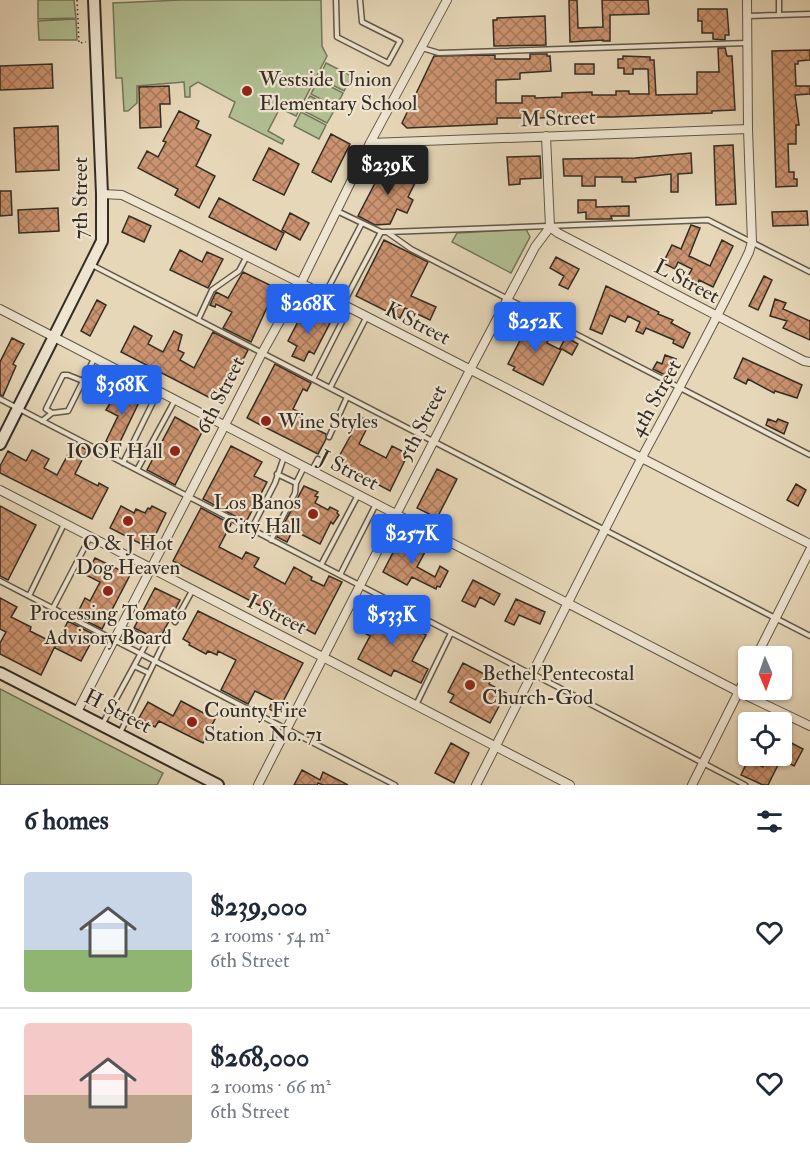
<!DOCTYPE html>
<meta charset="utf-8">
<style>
body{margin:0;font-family:"IM FELL Double Pica",serif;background:#f6f6f7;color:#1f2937;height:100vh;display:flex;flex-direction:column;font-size:22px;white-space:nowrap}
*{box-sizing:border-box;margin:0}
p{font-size:20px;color:#747a83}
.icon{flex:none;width:33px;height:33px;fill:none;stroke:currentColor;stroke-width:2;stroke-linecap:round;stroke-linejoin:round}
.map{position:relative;height:785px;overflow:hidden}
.sheet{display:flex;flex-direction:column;background:#fff;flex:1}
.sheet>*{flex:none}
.needle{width:39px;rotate:178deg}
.fabs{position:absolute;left:738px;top:646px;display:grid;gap:12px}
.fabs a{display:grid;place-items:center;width:54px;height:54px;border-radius:6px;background:#fff;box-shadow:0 2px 4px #0004;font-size:30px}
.price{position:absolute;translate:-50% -51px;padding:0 14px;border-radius:6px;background:#2563eb;color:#fff;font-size:20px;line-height:39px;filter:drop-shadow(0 2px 3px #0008)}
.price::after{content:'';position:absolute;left:50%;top:36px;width:18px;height:14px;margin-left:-9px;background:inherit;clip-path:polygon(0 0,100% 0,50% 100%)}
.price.active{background:#222;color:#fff}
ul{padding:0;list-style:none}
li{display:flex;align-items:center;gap:18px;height:150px;padding:0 24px}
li+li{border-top:2px solid #e0e1e3}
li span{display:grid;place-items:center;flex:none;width:168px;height:120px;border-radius:6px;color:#555}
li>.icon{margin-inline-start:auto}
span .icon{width:72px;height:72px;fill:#fffc;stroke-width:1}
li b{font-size:26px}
h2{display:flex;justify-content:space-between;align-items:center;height:72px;padding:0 24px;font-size:26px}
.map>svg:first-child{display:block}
.green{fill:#b1bf92;stroke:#72765a;stroke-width:1.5}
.building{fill:url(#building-cross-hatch);stroke:#342d23;stroke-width:1.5}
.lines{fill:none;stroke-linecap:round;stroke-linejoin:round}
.lane-casing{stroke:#605848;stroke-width:7}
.street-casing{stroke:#605848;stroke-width:10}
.secondary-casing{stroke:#342d23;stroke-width:14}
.path{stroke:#342d23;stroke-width:1.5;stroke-dasharray:1.5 3;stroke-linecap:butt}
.lane{stroke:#efe5d1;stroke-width:4}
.street{stroke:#efe5d1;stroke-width:8}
.secondary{stroke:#efe5d1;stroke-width:10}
.poi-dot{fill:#8f2418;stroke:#efe5d1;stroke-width:2}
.labels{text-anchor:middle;stroke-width:4.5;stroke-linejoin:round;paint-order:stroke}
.poi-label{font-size:21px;fill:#342d23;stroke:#efe5d1;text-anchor:start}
.street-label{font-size:21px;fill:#342d23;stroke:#efe5d1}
</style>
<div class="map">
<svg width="810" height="785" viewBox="0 0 810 785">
<defs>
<pattern id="building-cross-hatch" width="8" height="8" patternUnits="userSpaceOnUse" patternTransform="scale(1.5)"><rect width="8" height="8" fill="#cb936f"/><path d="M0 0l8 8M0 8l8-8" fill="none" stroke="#a6785b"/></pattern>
</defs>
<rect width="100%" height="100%" fill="#e6d7b8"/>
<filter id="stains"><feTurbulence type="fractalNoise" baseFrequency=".00333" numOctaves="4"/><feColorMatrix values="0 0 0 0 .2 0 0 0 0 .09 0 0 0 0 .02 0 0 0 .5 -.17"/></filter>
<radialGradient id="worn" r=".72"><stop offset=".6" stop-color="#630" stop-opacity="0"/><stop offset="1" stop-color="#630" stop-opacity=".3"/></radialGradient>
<path class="green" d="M38,0H74L76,18L38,19Z
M181,0H321L322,46L327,56L296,116L280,108L268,131L284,140L282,144L229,117L235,102L198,82L190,87V97H185L184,82L137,86V103L128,111H124L122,78H116L113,3Z
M76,19L77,40H39L38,21Z
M326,63L352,76L344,91L319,78Z
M318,80L343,93L336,107L311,94Z
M310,96L335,109L327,123L302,110Z
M301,112L326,125L319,139L294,126Z
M526,229L530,237L511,273L452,242L457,233Z
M0,689L163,773L157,785H0Z"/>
<path class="building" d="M569,0H577L578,28L603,27L602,0H648L649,14L610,15V41H603V40L570,42Z
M698,9H727L729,35H725V40L713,39V33H702V21H698Z
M545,16L546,45L494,46L493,20H497V18Z
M718,48H725L727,56H732L735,110L712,111V113L613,117H584V115L540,118H497V124L407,128L402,123L434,56L495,55V59H530V54H547V56H550L551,71L520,73V79L496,80V103H522V96H535V98L562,97V93L592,92V95H616V91H629V94H649L648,69H633V74H624V68H618V59H623V56L650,57V60H654L656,95L697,94V72H719Z
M810,50V60L798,61V64H795L796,86H810V94L795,95L799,125H796V144H788L789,172H794V179H797V186L776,187L772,51Z
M52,64L53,88L0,90V66Z
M575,64H594V74H575Z
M169,86L170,104H160L161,127L140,128L139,87Z
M179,111L199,121L196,128L211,135L196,166L215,176L199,208L175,195L178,189L138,168L147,151L158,157L166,142L163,141Z
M58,126L59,170L16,172L14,128Z
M331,134L350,144L331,182L312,172Z
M733,145L736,204L716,205L714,146Z
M269,148L299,164L284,195L253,180Z
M691,153L692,173L678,174V192H671V174L635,178L636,182H622V177H595V186H582V176H564L563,159L635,158Z
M540,156L541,178L520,179V184L509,185L507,157Z
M386,162L408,174L407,177L416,181L408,197L413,200L407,213L397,209L390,224L375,225L358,216Z
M0,191H11L12,215L0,216Z
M219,198L284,233L276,250L209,217Z
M578,200H596V207L629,206V216H611L612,219H586V212L578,213Z
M58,208L59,231L19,233L18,210Z
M807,211L808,225L773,226L772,212Z
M290,213L309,223L300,240L282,230Z
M129,216L151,226L144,242L122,232Z
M691,225L700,228L689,256L710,266L722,240L733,246L713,287L699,280L698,283L687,278L692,269L678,262L675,269L663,263L672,245L681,249Z
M384,240L428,262L411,296L436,307L430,320L405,308L400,318L356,296Z
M180,250L202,262L207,252L223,259L208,288L170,270Z
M556,257L579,269L568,289L559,285L564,276L550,268Z
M243,272L276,288L251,342L223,328L232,312L216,304L215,307L210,305L216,292L228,298Z
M764,276L772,280L758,310L749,306Z
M606,286L659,312L658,314L673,320L671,323L690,333L683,348L673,343L674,340L646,328L643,334L636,331L640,322L628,316L625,322L610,315L602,334L590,329Z
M775,299L786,303L783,309L810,321V340L783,328L787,321L770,316Z
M97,300L106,305L90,336L81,331Z
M304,310L330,323L314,354L309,351L304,361L292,356L297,346L288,341Z
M531,319L553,330L547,343L561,350L543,385L513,370L515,367L508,364Z
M134,326L152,336L148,344L163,352L174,331L182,335L178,350L184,353L180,360L194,368L213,332L248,350L222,400L216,401L121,352Z
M566,337L578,344L572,355L560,348Z
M12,338L24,344L13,364L16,366L3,396L0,395V362Z
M665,355L676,359L669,377L653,369L657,362L662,364Z
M743,358L802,385L797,398L775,391L774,393L748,379L746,384L734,378Z
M275,364L311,383L307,391L303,389L293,409L303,414L299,421L326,434V439L318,454L247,418Z
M128,391L141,398L118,446L106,441L118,416L106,410L113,398L122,403Z
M175,417L202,432L175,485L147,470Z
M361,417L370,422L359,444L386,458L392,446L408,454L390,491L336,462Z
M768,419L776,422L778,419L788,423L784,434L766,425Z
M74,443L87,450L75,474L98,486L99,483L108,488L92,519L0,473V466L8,451L26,461L32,450L49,459L44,468L57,475Z
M231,446L262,462L254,476L267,482L246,522L203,499Z
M437,469L457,479L437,518L417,508Z
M796,484L806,490L798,506L787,500Z
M304,486L318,492L315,496L318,497L315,503L328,510L330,507L338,511L337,513L339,515L333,524L331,522L320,544L293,530L287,542L277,537Z
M0,506L36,525L8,580L0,576Z
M121,506L134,513L136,509L145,513L148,508L150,509L152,506L166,513L149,548L110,528Z
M201,508L231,524L219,547L242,559L246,552L259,558L254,567L261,571L285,584L294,567L312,577L311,580L324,586L329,576L342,582L315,634L173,561Z
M401,537L426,550L417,567L435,577L440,566L448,571L440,587L437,586L436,589L412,577L407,585L383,572Z
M95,558L130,575L102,629L76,616L85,598L90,601L100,582L86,575Z
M473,580L500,594L494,605L480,597L475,607L462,601Z
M155,588L180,600L159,640L134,628Z
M0,598L17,607L11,617L31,627L30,631L56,644L41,675L0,654V643L6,632L0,629Z
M516,599L545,612L540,624L519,615L514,625L505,621Z
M371,607L426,635L412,661L428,669L421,683L394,670L391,676L358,659L370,636L359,630Z
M198,611L303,663L277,713L269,709L273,700L255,691L248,704L221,690L236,660L218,651L217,655L208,651L206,654L189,645L190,643L183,639Z
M68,621L95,635L81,661L55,648Z
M463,663L492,678L489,684L506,693L490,723L450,702L454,695L448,692Z
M181,701L215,719L203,743L159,721L155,727L139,718L148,702L173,716Z
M782,738L803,749L794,766L782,759V757L768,785H763L741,775L748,760L763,767L768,756H782Z
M451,743L469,753L454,783L435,773Z
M302,770L320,780L323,772L348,785H323L318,783L317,785H294Z"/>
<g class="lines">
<g class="lane-casing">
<path id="lane" d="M336,0L337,37L388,63L400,41L362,22L360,0
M779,0V15
M748,16L810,14
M422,48L439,53L747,43
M337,211L381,232H387L708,220L810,272
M387,232L411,249L810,455
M92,265L810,636
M325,294L362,223
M343,304L381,232
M198,320L212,290L239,271L247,256
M313,379L349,308
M83,381L68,375H63L46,409L52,413L68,411L94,359
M330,388L366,318
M0,399L531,674
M42,421L52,413
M329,437L347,397
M123,463L158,392
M137,470L175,400
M312,470L318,459
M277,474L296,483
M251,530L275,483L284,457
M271,540L295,493L296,483L304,467
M321,565L358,495
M340,575L376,504
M0,581L395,785
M29,596L64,524
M53,608L90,537
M175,622L192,591
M134,666L149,673
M533,674L745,785
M416,705L451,633
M111,708L128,717
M103,723L147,642L144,638L122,627
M120,733L168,634"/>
</g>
<g class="street-casing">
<path id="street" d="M370,143L748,129
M102,194L122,195C353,306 580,428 810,544
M550,227L558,233L804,361L810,362
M0,309L739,692L810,726
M0,490L570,785
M756,657L810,550
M77,712L262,353L301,283L370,143L447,0
M258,785L470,370L535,247L550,227L546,136
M476,785C531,677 584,569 640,461C677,392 715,323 749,252L752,242L748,129L747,0
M692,785L748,673"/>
</g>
<g class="secondary-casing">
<path id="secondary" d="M0,444L102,241V194L94,0
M0,673L218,785"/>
</g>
<path class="path" d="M77,0L79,43L86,42"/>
<use href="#lane" class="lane"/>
<use href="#street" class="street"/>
<use href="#secondary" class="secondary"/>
</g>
<g class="poi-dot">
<circle cx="247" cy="91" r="6"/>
<circle cx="266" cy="421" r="6"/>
<circle cx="175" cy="451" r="6"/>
<circle cx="313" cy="514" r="6"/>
<circle cx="128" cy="521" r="6"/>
<circle cx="108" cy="591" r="6"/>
<circle cx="470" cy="685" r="6"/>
<circle cx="192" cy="722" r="6"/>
</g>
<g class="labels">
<g class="poi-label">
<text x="259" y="86">Westside Union<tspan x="259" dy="24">Elementary School</tspan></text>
<text x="278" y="428">Wine Styles</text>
<text x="163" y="458" text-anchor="end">IOOF Hall</text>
<text x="301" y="509" text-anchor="end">Los Banos<tspan x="301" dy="24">City Hall</tspan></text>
<text x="128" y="550" text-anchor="middle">O &amp; J Hot<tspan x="128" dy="24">Dog Heaven</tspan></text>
<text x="108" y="620" text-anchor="middle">Processing Tomato<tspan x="108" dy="24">Advisory Board</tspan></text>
<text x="482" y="680">Bethel Pentecostal<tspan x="482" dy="24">Church-God</tspan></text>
<text x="204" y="717">County Fire<tspan x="204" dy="24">Station No. 71</tspan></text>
</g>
<g class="street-label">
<text transform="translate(558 118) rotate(-2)" y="7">M Street</text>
<text transform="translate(80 198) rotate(-90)" y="7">7th Street</text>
<text transform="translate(687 281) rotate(28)" y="7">L Street</text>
<text transform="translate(418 323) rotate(27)" y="7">K Street</text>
<text transform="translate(220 395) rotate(-63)" y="7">6th Street</text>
<text transform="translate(655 398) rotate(-61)" y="7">4th Street</text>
<text transform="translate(422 423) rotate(-63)" y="7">5th Street</text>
<text transform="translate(349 470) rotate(27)" y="7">J Street</text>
<text transform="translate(277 614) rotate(27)" y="7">I Street</text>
<text transform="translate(118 711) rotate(27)" y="7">H Street</text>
</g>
</g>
<rect width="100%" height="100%" filter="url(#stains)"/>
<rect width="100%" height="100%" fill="url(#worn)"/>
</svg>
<div class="fabs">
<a><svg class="needle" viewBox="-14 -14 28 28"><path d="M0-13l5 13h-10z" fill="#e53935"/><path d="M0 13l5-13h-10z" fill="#747a83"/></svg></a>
<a><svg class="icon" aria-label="locate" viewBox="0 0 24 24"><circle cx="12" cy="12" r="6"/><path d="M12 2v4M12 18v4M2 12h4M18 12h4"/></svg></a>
</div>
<b class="price active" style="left:388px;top:196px">$239K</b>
<b class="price" style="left:308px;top:335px">$268K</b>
<b class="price" style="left:535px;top:353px">$252K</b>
<b class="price" style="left:122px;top:416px">$368K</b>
<b class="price" style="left:412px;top:565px">$257K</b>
<b class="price" style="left:392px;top:646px">$533K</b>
</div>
<section class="sheet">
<h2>6 homes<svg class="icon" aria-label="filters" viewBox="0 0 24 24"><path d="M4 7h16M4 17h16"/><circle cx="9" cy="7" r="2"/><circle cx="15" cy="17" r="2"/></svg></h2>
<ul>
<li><span style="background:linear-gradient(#c9d6e8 65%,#8fb573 0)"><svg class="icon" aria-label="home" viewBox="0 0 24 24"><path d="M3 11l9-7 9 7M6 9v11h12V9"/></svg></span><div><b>$239,000</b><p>2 rooms · 54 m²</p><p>6th Street</p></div><svg class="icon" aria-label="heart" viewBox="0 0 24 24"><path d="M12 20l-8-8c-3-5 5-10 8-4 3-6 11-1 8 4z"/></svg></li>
<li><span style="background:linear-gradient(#f6c9c9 60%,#b9a48a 0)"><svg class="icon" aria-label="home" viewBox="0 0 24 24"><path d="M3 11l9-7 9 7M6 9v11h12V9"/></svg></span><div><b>$268,000</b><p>2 rooms · 66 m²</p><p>6th Street</p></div><svg class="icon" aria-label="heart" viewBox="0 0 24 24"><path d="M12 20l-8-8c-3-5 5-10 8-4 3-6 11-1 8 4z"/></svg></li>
</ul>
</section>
